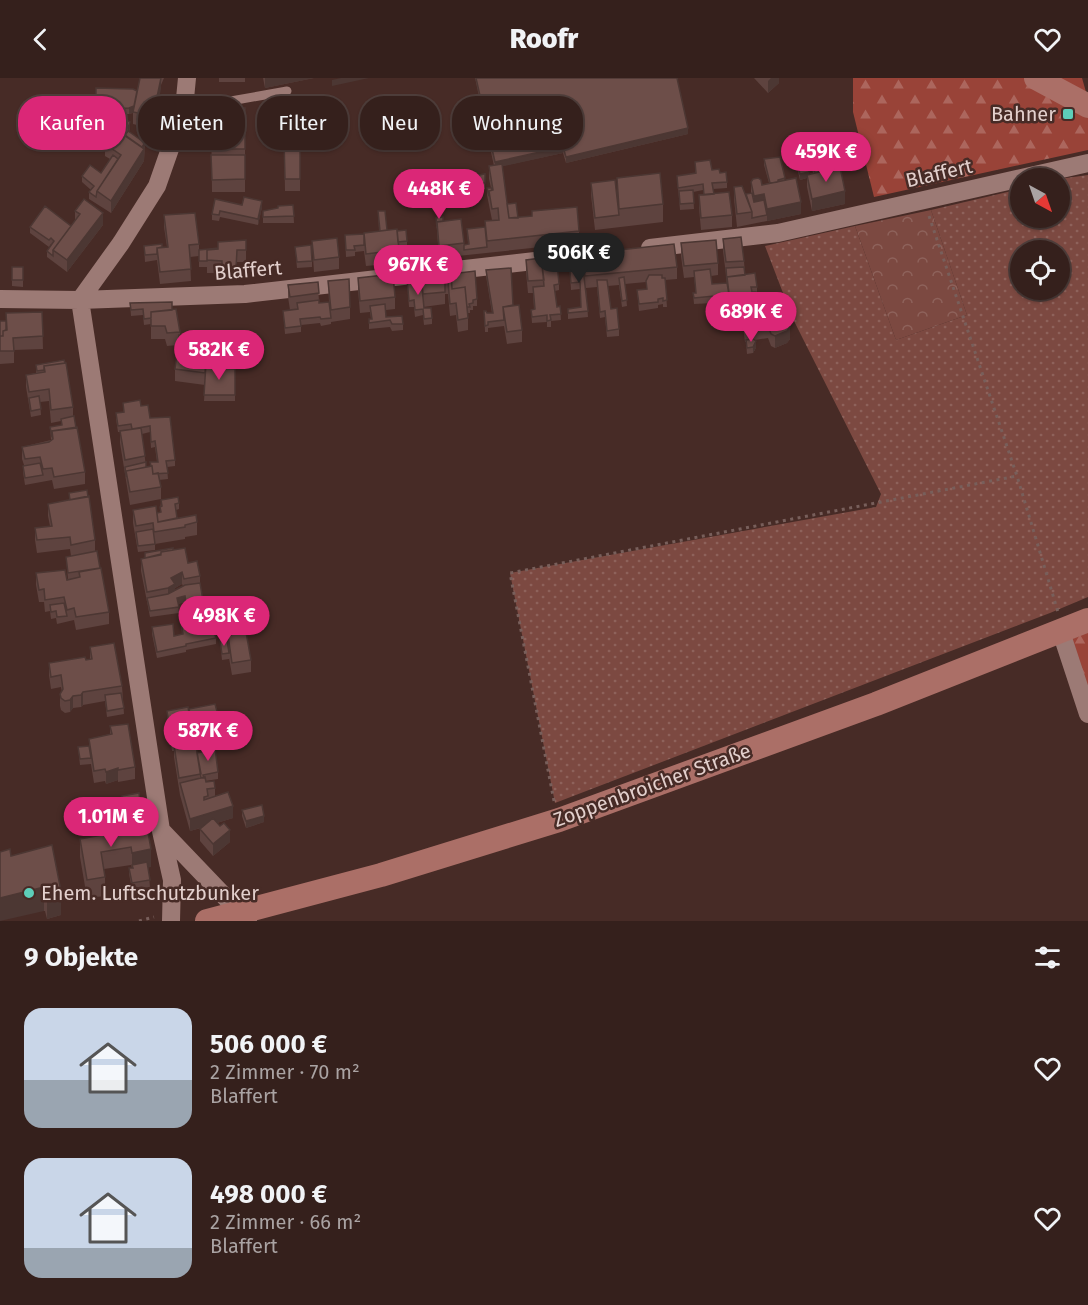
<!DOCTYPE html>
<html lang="de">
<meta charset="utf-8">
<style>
body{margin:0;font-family:"Fira Sans",sans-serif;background:#402d29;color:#f1f3f6;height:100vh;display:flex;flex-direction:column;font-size:22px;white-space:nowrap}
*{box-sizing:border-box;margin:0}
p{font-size:20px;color:#aaa3a3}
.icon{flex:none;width:33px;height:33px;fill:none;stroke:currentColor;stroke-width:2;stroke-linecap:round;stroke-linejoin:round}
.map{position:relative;height:843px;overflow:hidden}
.sheet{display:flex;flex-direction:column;background:#35201c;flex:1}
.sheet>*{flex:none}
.guide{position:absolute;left:18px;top:18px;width:600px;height:54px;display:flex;gap:12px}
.needle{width:39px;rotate:140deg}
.fabs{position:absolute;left:1010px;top:90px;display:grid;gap:12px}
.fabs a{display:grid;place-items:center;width:60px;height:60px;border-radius:50%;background:#35201c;box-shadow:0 2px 4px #0004,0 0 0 2px #4f3e3b;font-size:30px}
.price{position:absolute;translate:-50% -51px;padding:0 14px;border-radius:21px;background:#db2777;color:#fff;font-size:20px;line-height:39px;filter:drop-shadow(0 2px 3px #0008)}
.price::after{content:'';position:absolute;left:50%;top:36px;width:18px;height:14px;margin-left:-9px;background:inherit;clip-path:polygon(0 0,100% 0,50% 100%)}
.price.selected{background:#222;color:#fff}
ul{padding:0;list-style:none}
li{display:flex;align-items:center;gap:18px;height:150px;padding:0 24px}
li span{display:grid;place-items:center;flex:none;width:168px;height:120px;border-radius:18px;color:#555}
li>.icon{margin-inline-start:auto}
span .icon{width:72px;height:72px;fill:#fffc;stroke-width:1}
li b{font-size:26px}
h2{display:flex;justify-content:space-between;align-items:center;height:72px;padding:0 24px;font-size:26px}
.pill{padding:0 21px;border-radius:24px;background:#35201c;box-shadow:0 2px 4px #0004,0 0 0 2px #4f3e3b;font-size:21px;line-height:54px}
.pill.selected{background:#db2777;color:#fff}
header{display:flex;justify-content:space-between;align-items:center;height:78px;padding:0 24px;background:#35201c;font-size:27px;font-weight:800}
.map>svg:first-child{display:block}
.grass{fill:url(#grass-dots);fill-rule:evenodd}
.forest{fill:url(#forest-firs)}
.park{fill:url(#park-crowns)}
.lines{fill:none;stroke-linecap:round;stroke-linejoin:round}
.path{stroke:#785f5b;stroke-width:3;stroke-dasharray:3 4.5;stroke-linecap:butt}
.lane{stroke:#9c7a75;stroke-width:9}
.street{stroke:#9c7a75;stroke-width:18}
.secondary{stroke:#ab6f67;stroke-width:24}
.wall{fill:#5e433f;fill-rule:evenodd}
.shaded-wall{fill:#4c3733}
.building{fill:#6d4e49;stroke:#4c3733;stroke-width:1.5}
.poi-dot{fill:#5dceb9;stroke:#472b26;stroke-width:2}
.labels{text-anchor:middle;stroke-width:5;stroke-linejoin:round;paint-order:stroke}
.poi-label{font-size:20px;fill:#e3d0cd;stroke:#472b26;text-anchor:end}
.street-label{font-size:20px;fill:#e3d0cd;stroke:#472b26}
</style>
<header><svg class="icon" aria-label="back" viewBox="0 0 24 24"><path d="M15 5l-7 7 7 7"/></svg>Roofr<svg class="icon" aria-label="heart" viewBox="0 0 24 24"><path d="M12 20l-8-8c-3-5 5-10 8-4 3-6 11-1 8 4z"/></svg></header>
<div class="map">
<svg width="1088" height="843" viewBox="0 0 1088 843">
<defs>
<pattern id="grass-dots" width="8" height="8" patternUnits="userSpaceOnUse" patternTransform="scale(1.5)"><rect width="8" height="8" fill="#7c4941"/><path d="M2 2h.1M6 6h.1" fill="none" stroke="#8e625b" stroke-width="1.8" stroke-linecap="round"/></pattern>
<pattern id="forest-firs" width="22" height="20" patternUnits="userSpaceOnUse" patternTransform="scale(1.5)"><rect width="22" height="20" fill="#994338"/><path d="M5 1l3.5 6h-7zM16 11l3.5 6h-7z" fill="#ac665d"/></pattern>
<pattern id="park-crowns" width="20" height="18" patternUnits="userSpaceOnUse" patternTransform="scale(1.5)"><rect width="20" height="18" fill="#7c4941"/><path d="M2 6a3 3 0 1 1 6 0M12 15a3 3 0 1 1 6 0" fill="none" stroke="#8e625b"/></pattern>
</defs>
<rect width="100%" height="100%" fill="#472b26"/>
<path class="grass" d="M1088,97V519L1050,535L555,725L510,495L876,429L881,416L793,241L765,168L855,148L896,262L967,237L931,132L1020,111V140H1059V101ZM1020,172H1059V212H1020Z"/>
<path class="forest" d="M853,0H1082L1088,21V72L874,119L853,34Z
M1088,554V636L1065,564Z"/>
<path class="park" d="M931,132L967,237L896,262L855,148Z"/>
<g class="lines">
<path class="path" d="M929,138L1017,398L1058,534
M554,723L510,495L1017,398
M139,843L154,839"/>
<path class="lane" d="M184,27H208L287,13"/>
<path class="street" d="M650,170L778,155L1088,85
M0,221L80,222L245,216L605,175
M80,222L161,752L248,843
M80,222L121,165L157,108L184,31L187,0
M1061,554L1088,636
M161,753L172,802L171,843"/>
<path class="secondary" d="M1036,0L1088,28
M207,843L381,797L559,742L876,626L1088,542"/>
</g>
<path class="wall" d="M140,0H164L161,7L153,51L133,46V35L129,36L107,37L105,39H96V10L137,13Z
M219,0H245V4H219Z
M263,0H314L265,10Z
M475,0H677L688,56L566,85L563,75L502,88L507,126L518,140L532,138V133L579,153V165L439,180L436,140L443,143L461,141L464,167L468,166L467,151L485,149V143L492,142L487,117V110H491L489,101V88H494Z
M754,0H779V5L768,15Z
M211,30H245V114H212Z
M106,38L130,50L129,54L145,65L144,83L111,135L89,121V114L91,112L82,104V98L101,95L110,81L105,78V66L114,53H106ZM120,52L126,55L125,57L118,53Z
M284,62H300V113H285Z
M809,72L830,92L845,126L812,133L807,109V100L800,102L795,81V75L809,96L813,95L809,79Z
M764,81L785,102L801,136L767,143L737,149L734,121V109L746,116L751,115V104L762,107L769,105L764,87Z
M695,84L712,92L720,95L727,104V110L713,111L714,116L732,137V149L701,152L699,130V117H704L703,112L693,114L694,131L680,132L677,98L695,95Z
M485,96V111H479V97Z
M617,100L663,126V144L595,152L591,117V105L617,115Z
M215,121L242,127L262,129L258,147L220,139L219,143L212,142V136Z
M293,127L294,145H263V133Z
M75,133L103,147L67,194L47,179V173L52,167L51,166L49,169L30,155V149L71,148L75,143Z
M378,133L387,152L397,153L407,163V169L399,170V185L366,188L364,173L355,174V178L346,179L345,157L364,156L379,153Z
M164,137L199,166V172L218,170L246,162V184H237L236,202H222V195H207V189H199V178L190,179L191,203L160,206L157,182L145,184L144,168L167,169L164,149Z
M723,161L744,183L745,197L757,209V232L764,231V227L790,261L787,265L775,270L771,268L768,260L755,262L756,270L753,275L747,276L746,264H745L741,234L730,235L729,223H726V229H720V227H714V225L694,226L693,215H696L694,199L684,200L681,178V165L718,185V197L711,198L712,206L727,205L723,173Z
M312,163L339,179V191L314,194Z
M295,169L312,183V189L297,190Z
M582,176L677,189V201L665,202L667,229H663V226L658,227V230L639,233L637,212L647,211L646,204L625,206L627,228L622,229L619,207L608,208L611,231L619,251V258L607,259L605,239L600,240L597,209L586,210L588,239L568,241V231L581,229L580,211L571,212L569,183L582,182Z
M526,182L542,186L559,206V212L555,213L557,229L560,228L561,242L551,243V249H547V244L532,245L531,232L534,231L533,215H528L526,194Z
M12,189H23V209L12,208Z
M486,192L513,227L522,252V264L507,266L504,248L488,250V254H485L484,233L487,235H492L486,198Z
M421,193L451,196L477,221V228H473V232H470V235H468V252L458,254L456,237L450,238L448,216H445V226L423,229L424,230L432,240V246L424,247L423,237L415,239L414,229H409L407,201L421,200Z
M358,200L395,219V231L386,232V239L403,246V252L392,253L390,249L369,251V241H371L370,234L360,235L358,212Z
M328,203L350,229V241L331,244V246L321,248L320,245L301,247V254L285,256L283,233L297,232V231L290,232L288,219V207L318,204L319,225L329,224Z
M130,225L172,232L180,254V257L196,271L195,276L207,285L220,290L235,291V323H204L205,307L175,303V291L178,267L167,268L165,261H151V246L144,247L143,237L131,238Z
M42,234L43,271L14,272V285L0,286V243H6Z
M64,282L73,329V338L85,394V406L54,411L52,402L25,407L23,394L24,387L22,381V369L51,362L50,349L61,347V343L51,345L49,323L40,324L41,337L31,339L26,309V297L36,295V287Z
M123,325L141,328L150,340L175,382V388L167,389L168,401L159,402L161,409V421L130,427L120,365V354H118L116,341V335L123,334ZM150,354L151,370L155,369L157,384L151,388L146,389L142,356Z
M69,415L95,462V473L109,534V546L76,552L74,542L57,546L56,540L51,541L50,533L45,534L44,524H39L36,507V495L68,501L66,479L71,478L70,471L37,475L35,462V450L50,448L48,438V426L69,422Z
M161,422L179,425V431L176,432L177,440L197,444V457L185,459V461L155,466V472L138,474L133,445V432L157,435L160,434Z
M173,472L188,485L200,498V505L204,535L188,540L185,524L178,526L179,535L150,539L141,493V481L145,480V475ZM182,506L183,508L175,512V510Z
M213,541V547H212L216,560V566L186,572V574L157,580L152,556V549L174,558L182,557L181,544Z
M228,557L251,582V594L232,597L229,580V581L222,582L220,563H228Z
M90,569L122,608L124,636L107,639L105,623L83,627L81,629L73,630L70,634L65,635L61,632L60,628V616L62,614L61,609L51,611L49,597V585L90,582Z
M189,631L222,652V664L196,669L197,675L218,694V701L205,703L206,704L215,710V718L233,740L217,745L230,764L213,778L200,763V751L201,750L190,753L180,717L174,679V673H172L167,639V633L189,637Z
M110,648L135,689V701L118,704V702L106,706L105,703L94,705L91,686L80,687L78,669L89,668V661L110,656Z
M122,718L140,724V731L123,733Z
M242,732L264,744L246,750L242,738Z
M126,737L151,789H148L150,809L132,811L129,796V790H132L131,787L104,791L105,799V818L87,820L80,779V761L93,759V748L126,743Z
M52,767L61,837L47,841L45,833H44L11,778Z"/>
<path class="shaded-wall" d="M161,0V11L153,51V38Z
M265,0H314L265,10Z
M341,0H369L332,8V2Z
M771,0H779V5L768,15V3Z
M135,28V34L129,36V30Z
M130,44V50L128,56V50Z
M688,50V56L566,85V79Z
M145,65L144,83L111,135V123L139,73Z
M563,69V75L495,90V84Z
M809,94V100L807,97V100L800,102V96Z
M845,113V126L812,133V121Z
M764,116V128L754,130V118Z
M262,123V129L258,147V141Z
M801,124V136L767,143V131Z
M103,135V147L67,194V182Z
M790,249V261L787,265L775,270V258Z
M756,263V270L753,275V269Z
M182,494V506L175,510V518L168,522V510L171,500Z
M185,518V524L177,526V520Z
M204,529V535L188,540V534Z
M83,614V627L81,629V617Z
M73,618V630L70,634V622Z
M118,690V702L106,706V694Z
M233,728V740L190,753V741Z
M264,738V744L246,750V743Z
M230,752V764L213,778V766Z
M151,771V789L133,793L132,787V793V775Z
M44,809V833L0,843V820Z
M61,813V837L47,841V817Z"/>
<path class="building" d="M140,0H161L153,38L133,34Z
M476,0H677L688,50L566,79L563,69L495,84Z
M96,10L133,11L137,13L134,28L129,30L107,31L105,33H96Z
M211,30H245V71H211Z
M106,38H117L130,44L128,50L120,46H106Z
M115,51L144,71L111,123L97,113L121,77L105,66Z
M128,53L145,65L142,69L125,57Z
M284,62H300V101H285Z
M825,69L830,89L822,91V93L815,95L809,72Z
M804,72L809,94L800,96L795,75Z
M113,77L118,81L97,113L96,119L89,114L94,108L82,98L90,87L101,95Z
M211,77H245V101L212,102Z
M780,79L785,100L778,102V104L770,105L764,81Z
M710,82L712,92L719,91L720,95L726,94L727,104L712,105L714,116L704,117L703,106L678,110L677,98L696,95L695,84Z
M502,86L509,140L532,138V133L577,129L579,153L487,163L485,143L499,142L498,130L492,131L489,113L493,112L489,88Z
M840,89L845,113L812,121L807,97Z
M660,95L663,126L619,131L617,100Z
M485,96V105H479V97Z
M758,100L761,102L762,107L796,100L801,124L767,131L764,116L754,118L751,104L753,101Z
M615,102L619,137L595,140L591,105Z
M742,108L752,134L737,136L734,109Z
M487,110H492V112L489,113V118Z
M693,112L694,125L680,126L679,113Z
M729,114L732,137L701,140L699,117Z
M752,115L754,124L764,122L767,137L752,140V134L746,116Z
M244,119L262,123L258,141L220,133L219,137L212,136L215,121L242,127Z
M84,121L103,135L67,182L53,172L80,136L75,133Z
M516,125L518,140H509L507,126Z
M293,127L294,138L263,139V133L278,130V128Z
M45,128L71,148L53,172V178L47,173L54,163L51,160L49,162L30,149Z
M378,133H385L387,152L380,153Z
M195,135L199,166L189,167L191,191L160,194L157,170L168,169L164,137Z
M443,139V143L437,144V150L436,140Z
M461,141L464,165L439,168L437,144Z
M485,149L487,169L464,172V167L469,166L467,151Z
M397,151L399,172L366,176L364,155Z
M406,152L407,163L398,164L397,153Z
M364,156V167L354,168L355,172H346L345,157Z
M741,159L744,183L726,184L723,161Z
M337,160L339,179L314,182L312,163Z
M246,162V172H237L236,190L222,189V183L207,182V172L218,171V164Z
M716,162L718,185L684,188L681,165Z
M162,166V169L157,170V176L145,177L144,168Z
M674,166L677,189L585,198L582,176Z
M311,167L312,183L297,184L295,169Z
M218,170V171L207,172V183H199V172Z
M541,180L544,202L528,203L526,182Z
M582,182L588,233L568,235V231L581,229L580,204L571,205L569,183Z
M557,184L559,206L554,207L557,229L560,228L561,236L550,237L551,242L547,243V237L532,239L531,232L535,231L533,209L544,208L542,186Z
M12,189H23V202H12Z
M744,189L745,197L727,199V205L726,190Z
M451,190L452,211L465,209L468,240L458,242L456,225L450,226L448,204H445V214L423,216L421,193Z
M511,190L513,227L503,229L504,242L488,244V247L485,248L484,233H486L487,235H493L486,192Z
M710,191L712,206L727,205L729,217H725L726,222L720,223V220L714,221V218L694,220L693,215H696L694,193Z
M475,193L477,221L473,222V225L469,226L470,229H467L465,209L452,211L451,196Z
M755,195L757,209H751L752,214H756L757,223L753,224L754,233L766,231L764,227L779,221L790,249L787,253L775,258L771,256L768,247L745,252L741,221L730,223L727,199Z
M393,196L395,219L360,223L358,200Z
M649,197H662V200H665L667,222L663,223V220L658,221V224L639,226L637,212L647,211L646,203Z
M421,199L424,230H431L432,240L424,241L423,231L415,232L414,222L409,223L407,201Z
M624,199L627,222L622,223L619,200Z
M349,201L350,229L331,232L328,203Z
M597,202H607L611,231L617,230L619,251L607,253L605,233L600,234Z
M318,204L319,215L290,219L288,207Z
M319,222V225L329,224L331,240L321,241L320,239L300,241L301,248L285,250L283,233L298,231L297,225Z
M172,224V232L151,234V240L144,241L143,231L131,232L130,225Z
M385,226L386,239L402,238L403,246H392L390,242L369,245V241H372L370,228Z
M519,227L522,252L507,254L503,229Z
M176,231L180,254L167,255L165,248H151V234Z
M42,234L43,258L13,260L14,273H0V258H3V253L7,252L6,235Z
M0,243H6V252L3,253V258H0Z
M179,257L196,259L194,280L206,281L205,295L175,291Z
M753,261L756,263L753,269L747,270L746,262Z
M194,276L207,277L206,285V281L194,280Z
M64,282L65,285L44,288V292L37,293L36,287Z
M66,285L73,329L51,332L49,311L29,314L26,297L45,294L44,288Z
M206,285L220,286V290L235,291V317H204Z
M39,318L41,331L31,333L29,320Z
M140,322L141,328L148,327L150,340L170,339L175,382L166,383L168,395L153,396L152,388L126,393V399L125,389L146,384V389L151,388L150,384H158L155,363L151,364L150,348L132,351L131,346L118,348L116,335L124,334L123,325Z
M74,338L76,350L52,353V359L50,349L62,347L61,341Z
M77,349L85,394L54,399L52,390L43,391L40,379L25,381L22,369L49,364L53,361L52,353Z
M141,350L145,378L125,382L120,353Z
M40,385L43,397L25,400L23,388Z
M152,388L153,396L158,395L161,409L130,414L126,393Z
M87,412L88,419L70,422L69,415Z
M89,418L95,462L71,467L70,459L37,462L35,450L52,448L48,426Z
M178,419L179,425L175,426L177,440L158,444L157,435L161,434L160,429L162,428L161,422Z
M156,428L158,444L196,437L197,444L185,447V449L154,454L153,445L136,448L133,432Z
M153,451L155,466L138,468L136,454Z
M173,470V472L161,474V477L145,480V475Z
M185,470L188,485L197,483L200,498L184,501L182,494L171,500L175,506L168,510L147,514L141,481L161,476V474Z
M97,473L100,490L68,495L66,479Z
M101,490L109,534L76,539L74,530L67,532L64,519L45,522L44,511L39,512L36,495L65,492L67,502L80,499L79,494Z
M200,505L204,529L188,534L185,518L177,520L179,529L150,533L147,520L168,516L185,507Z
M64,525L67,538L57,539L56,533L51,534L50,527Z
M212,538L213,541H210L216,560L186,566V568L157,574L152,549L173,546L174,558L183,556L181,544Z
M246,554L251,582L232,585L228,557Z
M227,562L229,575L222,576L220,563Z
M114,565L122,608L83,614L81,617L73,618L70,622L65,623L61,620L60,616L63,611L61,597L51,599L49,585L85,579L86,582L92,581L90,569Z
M121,615L124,630L107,633L105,617Z
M215,626L222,652L194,657L189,631Z
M188,629L194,663L172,667L167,633Z
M128,646L135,689L118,692V690L106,694L105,691L94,693L89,661L112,656L110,648Z
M195,663L201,696L179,700L174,667Z
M89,668L91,680L80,681L78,669Z
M215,670L218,694L203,697L204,700H201L197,675L202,674L201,672Z
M205,699L206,704L214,703L215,710L207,711L208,718L204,719V722L228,714L233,728L190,741L180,705Z
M139,715L140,724L123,727L122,718Z
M262,727L264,738L246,743L242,732Z
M143,734L146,750L95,758L93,748L127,743L126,737Z
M213,740L220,748L224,745L230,752L213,766L200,751Z
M147,749L151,771L132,775L131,769L101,774L105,799L87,802L80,761Z
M52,767L61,813L47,817L45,809H44L0,820V774L10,771L11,778Z
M147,784L150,802L132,805L129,790H133L132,787Z"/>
<g class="poi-dot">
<rect x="1062" y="30" width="12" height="12" rx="3"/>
<circle cx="29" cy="815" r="6"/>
</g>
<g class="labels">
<g class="poi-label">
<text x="1056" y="43">Bahner</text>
<text x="41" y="822" text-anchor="start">Ehem. Luftschutzbunker</text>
</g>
<g class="street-label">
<text transform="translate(939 95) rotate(-13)" y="7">Blaffert</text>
<text transform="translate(248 192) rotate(-5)" y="7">Blaffert</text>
<text transform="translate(652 707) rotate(-20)" y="7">Zoppenbroicher Straße</text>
</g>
</g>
</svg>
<div class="fabs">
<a><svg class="needle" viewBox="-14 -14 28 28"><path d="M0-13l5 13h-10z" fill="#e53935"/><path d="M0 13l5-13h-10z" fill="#aaa3a3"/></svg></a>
<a><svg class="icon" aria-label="locate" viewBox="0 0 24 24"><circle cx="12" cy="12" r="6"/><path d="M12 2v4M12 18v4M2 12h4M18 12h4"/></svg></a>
</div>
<b class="price" style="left:826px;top:105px">459K €</b>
<b class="price" style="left:439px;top:142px">448K €</b>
<b class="price selected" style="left:579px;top:206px">506K €</b>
<b class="price" style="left:418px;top:218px">967K €</b>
<b class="price" style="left:751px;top:265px">689K €</b>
<b class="price" style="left:219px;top:303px">582K €</b>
<b class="price" style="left:224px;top:569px">498K €</b>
<b class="price" style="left:208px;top:684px">587K €</b>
<b class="price" style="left:111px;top:770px">1.01M €</b>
<div class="guide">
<a class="pill selected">Kaufen</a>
<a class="pill">Mieten</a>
<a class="pill">Filter</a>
<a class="pill">Neu</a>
<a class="pill">Wohnung</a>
</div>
</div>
<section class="sheet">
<h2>9 Objekte<svg class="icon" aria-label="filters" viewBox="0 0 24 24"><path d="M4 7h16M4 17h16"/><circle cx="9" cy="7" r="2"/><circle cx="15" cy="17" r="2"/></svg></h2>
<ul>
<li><span style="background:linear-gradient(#c9d6e8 60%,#9aa5b1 0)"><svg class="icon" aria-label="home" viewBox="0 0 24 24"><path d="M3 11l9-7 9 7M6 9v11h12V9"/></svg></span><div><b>506 000 €</b><p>2 Zimmer · 70 m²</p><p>Blaffert</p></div><svg class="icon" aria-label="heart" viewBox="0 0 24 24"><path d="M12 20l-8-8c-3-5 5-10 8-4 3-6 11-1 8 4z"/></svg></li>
<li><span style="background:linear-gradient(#c9d6e8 75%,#9aa5b1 0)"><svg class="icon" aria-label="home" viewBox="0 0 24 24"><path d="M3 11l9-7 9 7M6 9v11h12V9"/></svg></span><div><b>498 000 €</b><p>2 Zimmer · 66 m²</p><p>Blaffert</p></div><svg class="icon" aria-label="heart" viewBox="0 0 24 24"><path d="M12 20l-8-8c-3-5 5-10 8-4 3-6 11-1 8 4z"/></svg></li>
</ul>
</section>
